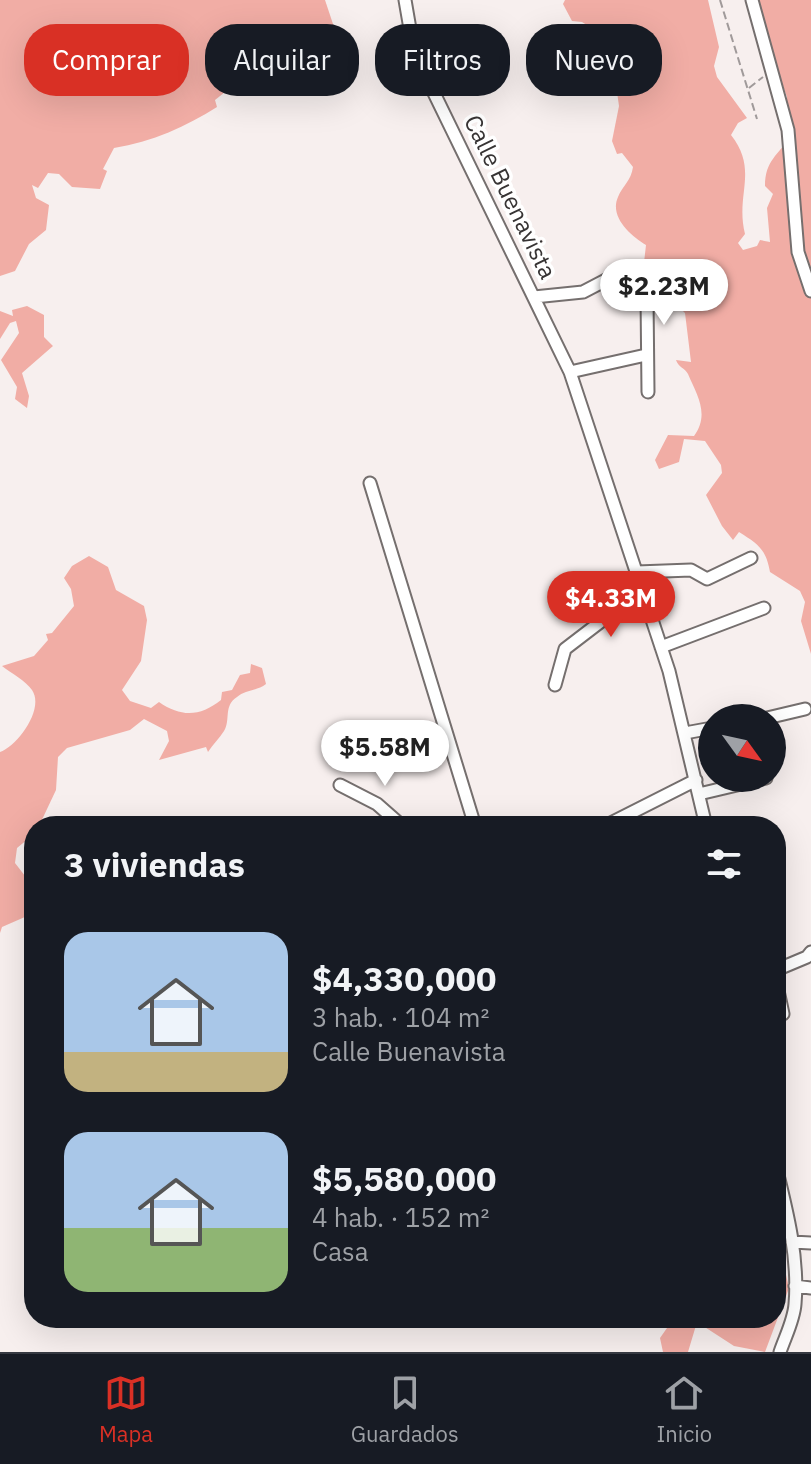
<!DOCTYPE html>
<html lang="es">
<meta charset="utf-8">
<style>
body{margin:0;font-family:"IBM Plex Sans",sans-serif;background:#242831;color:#f1f3f6;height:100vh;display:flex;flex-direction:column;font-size:30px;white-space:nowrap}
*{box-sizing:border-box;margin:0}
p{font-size:26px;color:#9ea1a6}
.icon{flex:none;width:44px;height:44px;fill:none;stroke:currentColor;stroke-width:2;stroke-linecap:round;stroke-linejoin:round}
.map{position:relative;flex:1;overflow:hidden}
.details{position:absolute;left:24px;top:816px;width:762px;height:512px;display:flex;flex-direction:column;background:#171b24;border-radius:32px;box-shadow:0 8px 32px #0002}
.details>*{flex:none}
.guide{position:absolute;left:24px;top:24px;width:764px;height:72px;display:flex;gap:16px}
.needle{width:52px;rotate:123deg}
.fabs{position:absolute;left:698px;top:704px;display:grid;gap:16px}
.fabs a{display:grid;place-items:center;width:88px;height:88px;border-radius:50%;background:#171b24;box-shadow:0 8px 32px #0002;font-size:40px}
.price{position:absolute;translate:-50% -68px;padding:0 18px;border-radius:28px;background:#fff;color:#222;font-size:26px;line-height:52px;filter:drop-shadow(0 2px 4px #0008)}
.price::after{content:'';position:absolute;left:50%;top:48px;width:24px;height:18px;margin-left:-12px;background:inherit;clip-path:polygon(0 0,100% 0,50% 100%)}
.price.active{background:#d93025;color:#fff}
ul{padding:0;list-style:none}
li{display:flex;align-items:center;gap:24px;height:200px;padding:0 40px}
li span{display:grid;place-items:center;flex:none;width:224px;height:160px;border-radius:24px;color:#555}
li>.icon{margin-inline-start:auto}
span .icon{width:96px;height:96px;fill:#fffc;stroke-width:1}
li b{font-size:34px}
h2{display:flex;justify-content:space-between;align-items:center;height:96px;padding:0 40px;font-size:34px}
.pill{padding:0 28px;border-radius:32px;background:#171b24;box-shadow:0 8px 32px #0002;font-size:28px;line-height:72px}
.pill.active{background:#d93025;color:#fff}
.tabs{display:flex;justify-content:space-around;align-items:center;height:112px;border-top:2px solid #363941;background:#171b24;font-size:22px;color:#9ea1a6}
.tabs a{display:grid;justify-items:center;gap:4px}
.tabs .active{color:#d93025}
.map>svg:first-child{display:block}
.green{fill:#f1ada5}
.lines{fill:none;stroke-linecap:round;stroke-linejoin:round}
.minor-casing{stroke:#756f6e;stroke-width:15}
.path{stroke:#a09a9a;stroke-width:2;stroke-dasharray:8 4;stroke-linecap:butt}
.minor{stroke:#fff;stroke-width:11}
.labels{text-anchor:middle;stroke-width:7;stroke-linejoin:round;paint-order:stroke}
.street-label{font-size:24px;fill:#373434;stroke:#fff}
</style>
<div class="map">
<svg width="811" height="1352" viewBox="0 0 811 1352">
<rect width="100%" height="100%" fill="#f7efee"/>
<path class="green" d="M0,0H325L336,33L328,41L311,45L310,40C282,42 271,50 260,75L230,88L215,100L217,107C187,126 152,142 114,148L103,169L107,171L100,189L72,187L59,174L48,173L38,188L32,185L36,198L49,205L46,230L29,244L15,271L0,276Z
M565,0H708L719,47L714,66L717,77L747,118L738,123L731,135C759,171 735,194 745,234L738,243L743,250L757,246L760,240L770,242L767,208L773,194L765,186C765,160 778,156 791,135L785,114L787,97L752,0H811V654L801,621L805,602L800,591L770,572C766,549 758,544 739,532L733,540L722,526L706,495L722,473L721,465L705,441L684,439L679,462L659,469L655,460L668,435L694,436C710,414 697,395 688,374C685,368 678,367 676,360L691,362L685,313L676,304L674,295L664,288L656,305L648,311L640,298L646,245C631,236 609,217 618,197C623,185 631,181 633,167L622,153L617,154L612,141L619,106L616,85L606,69L592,57L598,32L582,22L572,21L563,4Z
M27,306L44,315V337L53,346L22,373L29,396L27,408L15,399L17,387L1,360L19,333L16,321L10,323L0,339V311L13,316L12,310Z
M89,556L108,567L116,590L144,606L147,620L141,661L122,690L130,701L151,708L159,702C182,718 201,716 221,700L222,692L232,690L240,675L250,673L251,664L262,668L266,684C257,691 245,690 237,697C223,706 231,720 224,731C219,739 213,744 208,752L206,747L159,760L169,741L167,731L144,719L130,730L67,748L58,757L56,790L39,826H34V834L17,848L15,863L32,885L34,913L2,927L0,933V752C17,746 45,709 32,690C26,681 11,673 2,666L34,656L48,640L46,634L52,633L74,606L71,589L64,578L72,566Z
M776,1231L789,1288L765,1352L734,1346L697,1322L688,1352H663L660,1338L674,1318H776Z"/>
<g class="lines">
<g class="minor-casing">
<path id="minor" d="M405,0L414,52L570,372L669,671L706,826
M752,0L788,130L798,252L811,291
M534,297L583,292L629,268
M647,297L648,392
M570,372L646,355
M370,483L475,826
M661,647L764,608
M555,685L565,649L612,613L637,572L691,570L707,579L751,558
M767,718L805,709
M685,733L712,728
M340,785L377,804L402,826
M699,794L766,778
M605,826L696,780
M776,970L807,957L811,952
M776,981L783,1014L776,1016
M776,1167C787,1211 799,1258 795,1304C794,1320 785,1337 780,1352
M792,1242L811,1243
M795,1286L811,1288"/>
</g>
<path class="path" d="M720,0L757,119
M749,88L763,77"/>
<use href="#minor" class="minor"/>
</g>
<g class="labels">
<g class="street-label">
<text transform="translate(510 197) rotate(64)" y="8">Calle Buenavista</text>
</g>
</g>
</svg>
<div class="fabs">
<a><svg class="needle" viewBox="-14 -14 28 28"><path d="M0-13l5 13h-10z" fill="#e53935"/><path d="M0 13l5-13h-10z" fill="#9ea1a6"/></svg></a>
</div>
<b class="price" style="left:664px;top:327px">$2.23M</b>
<b class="price active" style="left:611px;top:639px">$4.33M</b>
<b class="price" style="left:385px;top:788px">$5.58M</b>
<div class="guide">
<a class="pill active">Comprar</a>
<a class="pill">Alquilar</a>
<a class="pill">Filtros</a>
<a class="pill">Nuevo</a>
</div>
<section class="details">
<h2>3 viviendas<svg class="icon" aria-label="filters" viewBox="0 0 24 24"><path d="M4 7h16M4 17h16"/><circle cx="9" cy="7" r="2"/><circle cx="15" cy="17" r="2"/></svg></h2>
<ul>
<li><span style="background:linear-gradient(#a9c7e8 75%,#c2b280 0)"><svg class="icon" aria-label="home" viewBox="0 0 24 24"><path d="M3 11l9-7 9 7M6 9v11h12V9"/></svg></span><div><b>$4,330,000</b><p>3 hab. · 104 m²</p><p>Calle Buenavista</p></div></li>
<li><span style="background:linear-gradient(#a9c7e8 60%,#8fb573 0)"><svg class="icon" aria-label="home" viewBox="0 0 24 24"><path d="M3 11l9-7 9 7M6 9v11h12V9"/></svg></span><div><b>$5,580,000</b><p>4 hab. · 152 m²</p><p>Casa</p></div></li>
</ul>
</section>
</div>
<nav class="tabs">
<a class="active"><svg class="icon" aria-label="map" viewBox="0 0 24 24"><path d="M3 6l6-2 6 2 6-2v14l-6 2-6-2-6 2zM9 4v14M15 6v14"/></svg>Mapa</a>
<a><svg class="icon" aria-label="saved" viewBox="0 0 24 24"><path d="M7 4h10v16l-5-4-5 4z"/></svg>Guardados</a>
<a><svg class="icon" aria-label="home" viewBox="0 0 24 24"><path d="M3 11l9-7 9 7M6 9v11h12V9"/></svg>Inicio</a>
</nav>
